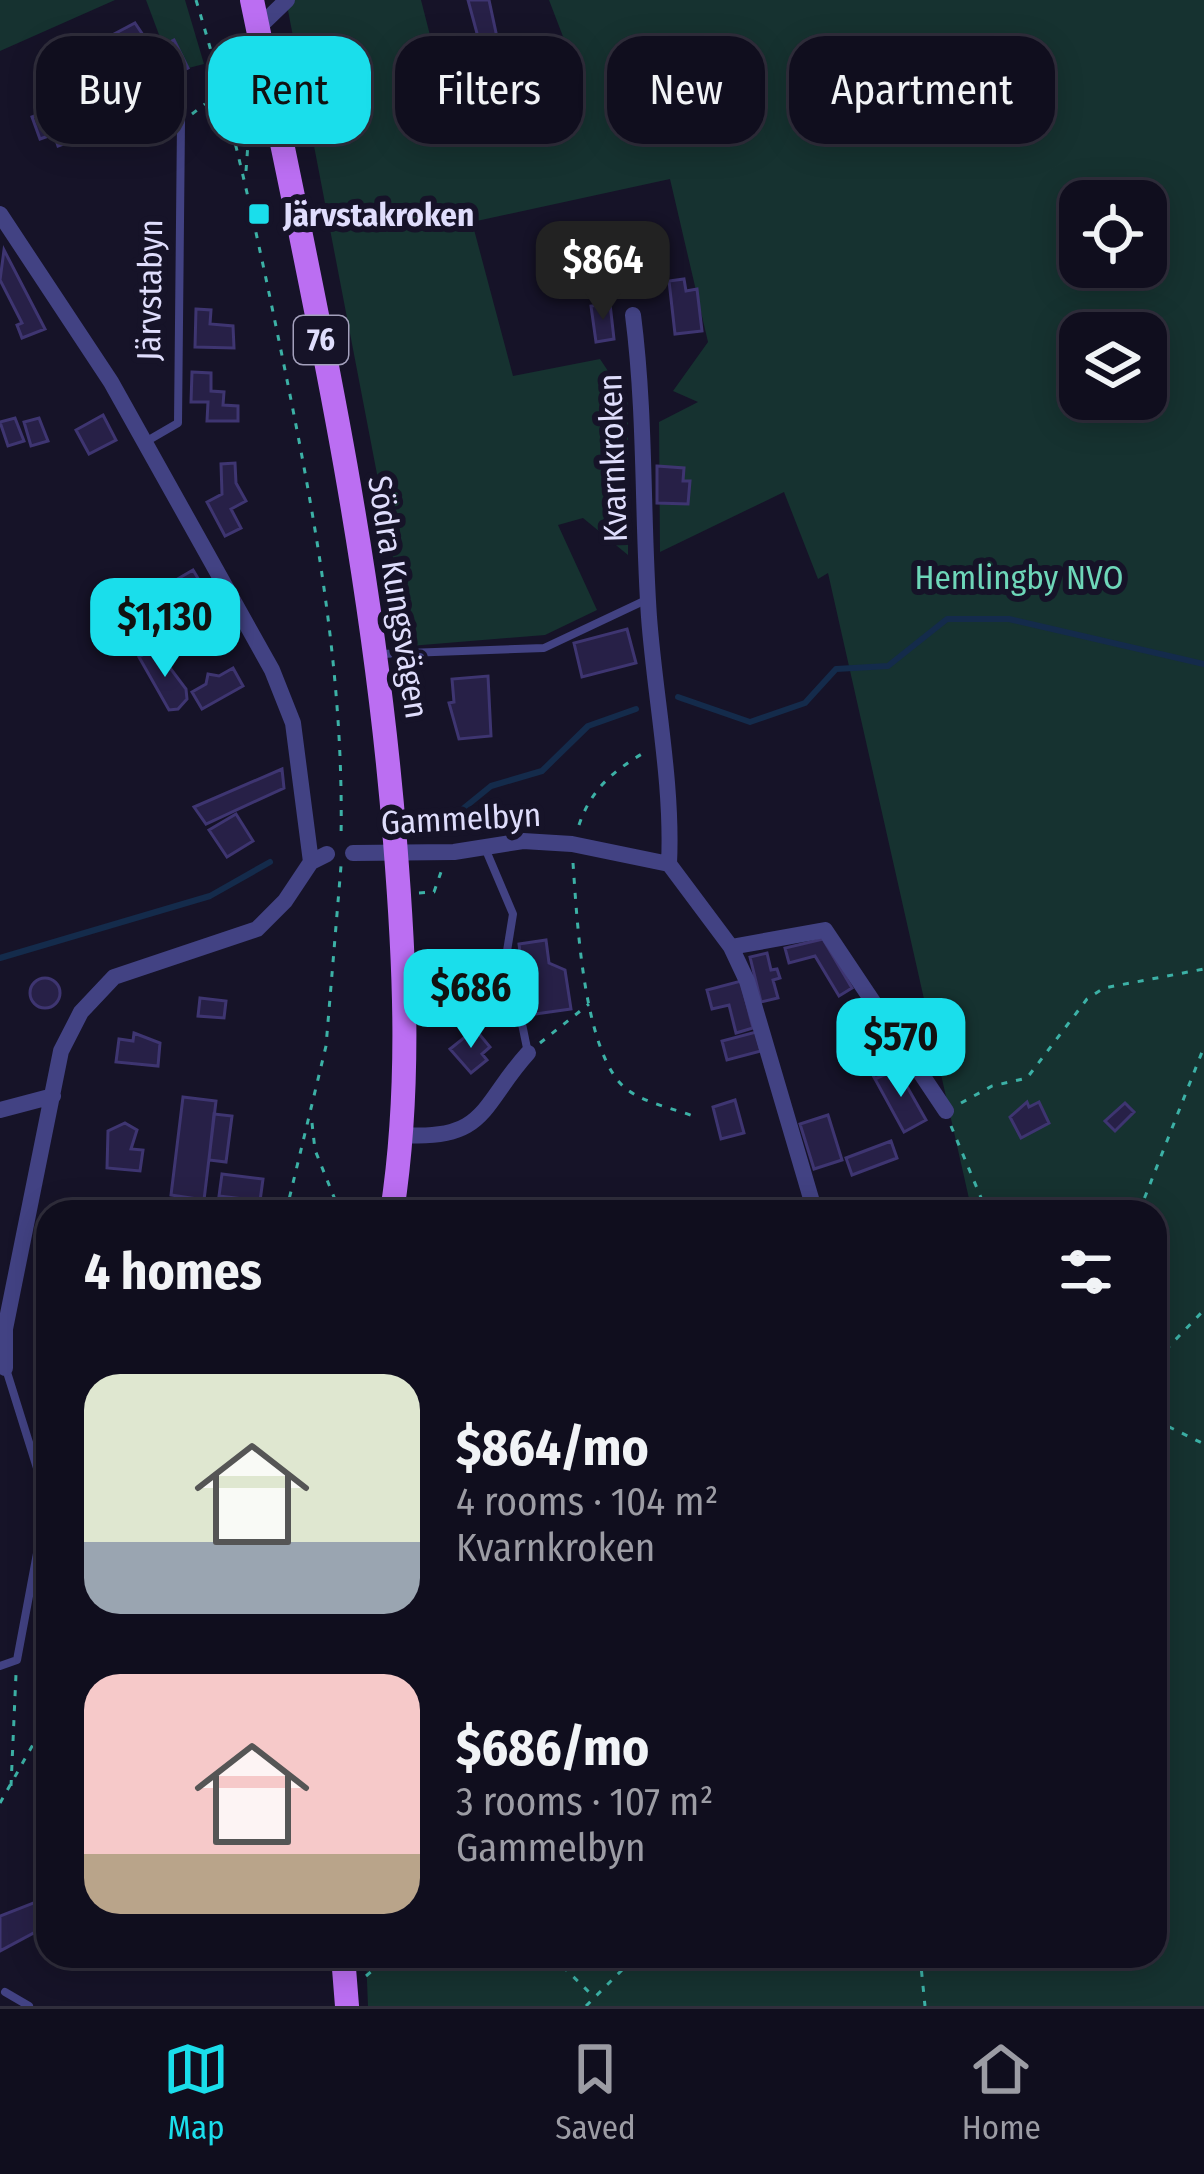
<!DOCTYPE html>
<meta charset="utf-8">
<style>
body{margin:0;font-family:"Fira Sans Condensed",sans-serif;background:#1e1c2b;color:#f1f3f6;height:100vh;display:flex;flex-direction:column;font-size:45px;white-space:nowrap}
*{box-sizing:border-box;margin:0}
p{font-size:39px;color:#9c9ca4}
.icon{flex:none;width:66px;height:66px;fill:none;stroke:currentColor;stroke-width:2;stroke-linecap:round;stroke-linejoin:round}
.map{position:relative;flex:1;overflow:hidden}
.details{position:absolute;left:36px;top:1200px;width:1131px;height:768px;display:flex;flex-direction:column;background:#100e1e;border-radius:36px;box-shadow:0 6px 30px #0003,0 0 0 3px #302e3c}
.details>*{flex:none}
.hud{position:absolute;left:36px;top:36px;width:1134px;height:108px;display:flex;gap:24px}
.fabs{position:absolute;left:1059px;top:180px;display:grid;gap:24px}
.fabs a{display:grid;place-items:center;width:108px;height:108px;border-radius:24px;background:#100e1e;box-shadow:0 6px 30px #0003,0 0 0 3px #302e3c;font-size:60px}
.price{position:absolute;translate:-50% -102px;padding:0 27px;border-radius:24px;background:#1adeeb;color:#111;font-size:39px;line-height:78px;filter:drop-shadow(0 3px 6px #0008)}
.price::after{content:'';position:absolute;left:50%;top:72px;width:36px;height:27px;margin-left:-18px;background:inherit;clip-path:polygon(0 0,100% 0,50% 100%)}
.price.active{background:#222;color:#fff}
ul{padding:0;list-style:none}
li{display:flex;align-items:center;gap:36px;height:300px;padding:0 48px}
li span{display:grid;place-items:center;flex:none;width:336px;height:240px;border-radius:36px;color:#555}
li>.icon{margin-inline-start:auto}
span .icon{width:144px;height:144px;fill:#fffc;stroke-width:1}
li b{font-size:51px}
h2{display:flex;justify-content:space-between;align-items:center;height:144px;padding:0 48px;font-size:51px}
.tag{padding:0 42px;border-radius:36px;background:#100e1e;box-shadow:0 6px 30px #0003,0 0 0 3px #302e3c;font-size:42px;line-height:108px}
.tag.active{background:#1adeeb;color:#111}
.tabs{display:flex;justify-content:space-around;align-items:center;height:168px;border-top:3px solid #302e3c;background:#100e1e;font-size:33px;color:#9c9ca4}
.tabs a{display:grid;justify-items:center;gap:6px}
.tabs .active{color:#1adeeb}
.map>svg:first-child{display:block}
.green{fill:#163230;fill-rule:evenodd}
.lines{fill:none;stroke-linecap:round;stroke-linejoin:round}
.stream{stroke:#142b4b;stroke-width:6}
.building{fill:#272047;stroke:#3e3571;stroke-width:3}
.path{stroke:#3cb1a6;stroke-width:3;stroke-dasharray:6 9;stroke-linecap:butt}
.lane{stroke:#424283;stroke-width:8}
.street{stroke:#424283;stroke-width:16}
.primary{stroke:#bb6ef2;stroke-width:24}
.poi-dot{fill:#1adeeb;stroke:#161328;stroke-width:4.5}
.labels{text-anchor:middle;stroke-width:12;stroke-linejoin:round;paint-order:stroke}
.shield{fill:#161328;stroke:#a3a0bc;stroke-width:3}
.shield-label{font-size:30px;font-weight:bold;fill:#dfddfc}
.poi-label{font-size:33px;font-weight:bold;fill:#dfddfc;stroke:#161328;text-anchor:start}
.street-label{font-size:33px;fill:#dfddfc;stroke:#161328}
.park-label{font-size:33px;fill:#6ed7b9;stroke:#161328}
</style>
<div class="map">
<svg width="1204" height="2006" viewBox="0 0 1204 2006">
<rect width="100%" height="100%" fill="#161328"/>
<path class="green" d="M0,0H115L0,51Z
M146,0H185L204,64L173,72Z
M286,0H421L442,82L567,47L549,0H1204V2006H368L366,1956H1155V1212H972L828,573L818,579L784,492L660,552L659,422L698,402L673,391L708,342L670,179L472,222L513,376L600,359L628,401V555L583,518L558,525L597,610L545,635L410,646ZM1080,201H1146V267H1080ZM1080,333H1146V399H1080Z"/>
<g class="lines">
<path class="stream" d="M678,697L750,722L805,703L836,669L888,666L947,619H1009L1204,664
M426,824L459,812L491,786L542,771L588,726L636,709
M0,958L210,896L270,862"/>
</g>
<path class="building" d="M468,0H489L498,42L519,35L528,49L485,63Z
M135,23L145,38L110,65L97,43Z
M71,35L86,75L67,82L52,42Z
M174,40L188,68L172,76L158,48Z
M78,100L86,122L73,127L77,139L58,146L54,134L40,139L32,117Z
M4,250L45,329L22,338L17,325L22,323L0,280Z
M684,279L686,291L697,289L702,331L675,334L669,281Z
M610,304L614,339L596,342L591,306Z
M196,309L211,310L210,324L233,326L234,348L195,347Z
M192,372L211,373V391L224,392L223,405L238,406V421H207L208,402H191Z
M103,415L116,440L89,454L76,430Z
M15,418L24,441L8,446L0,422Z
M39,418L48,441L31,446L24,422Z
M235,463L236,483L246,501L231,509L241,528L225,536L207,502L222,494L221,464Z
M657,466L684,468L683,481H690L688,504L657,503Z
M193,570L208,595L130,642L126,637L119,641L107,623L114,616Z
M627,629L636,663L582,677L574,643Z
M155,648L186,689L187,699L178,709L169,710L139,657Z
M233,668L243,686L202,709L192,692L206,684L208,674L219,676Z
M488,676L491,736L459,739L449,703L454,702L452,679Z
M282,769L284,788L206,824L194,807Z
M236,814L253,841L227,857L209,830Z
M823,939L852,988L839,996L815,956L789,963L785,948Z
M546,940L549,963L565,970L571,1009L528,1015L519,944Z
M767,953L771,970L777,969L780,978L773,980L778,998L761,1002L750,957Z
M30 993a15 15 0 1 1 30 0a15 15 0 1 1-30 0Z
M741,981L753,1028L736,1033L729,1005L712,1009L707,990Z
M497,991L508,993L512,1012L481,1023L473,999Z
M200,998L226,1001L224,1018L198,1016Z
M475,1029L490,1047L482,1054L487,1060L471,1073L450,1049Z
M756,1032L761,1051L727,1060L722,1041Z
M134,1033L160,1043L158,1066L116,1062L119,1039L133,1041Z
M879,1045L893,1071L875,1079L862,1055Z
M897,1069L926,1120L904,1132L875,1079Z
M183,1097L216,1101L204,1200L171,1195Z
M735,1100L744,1133L721,1139L713,1107Z
M1027,1102L1029,1107L1039,1102L1049,1123L1021,1138L1010,1117Z
M1125,1103L1134,1112L1115,1131L1105,1121Z
M214,1114L232,1116L226,1162L209,1160Z
M828,1115L842,1160L814,1169L800,1124Z
M125,1123L137,1130L131,1149L143,1150L140,1171L107,1168L108,1131Z
M891,1141L897,1158L852,1175L846,1158Z
M222,1174L263,1179L260,1201L219,1196Z
M46,1898L48,1920L37,1926L39,1930L0,1951V1916Z"/>
<g class="lines">
<path class="path" d="M196,0C234,124 260,248 286,375C317,528 344,680 341,838
M235,96L252,92
M192,114L205,104
M246,171L251,102
M579,825C591,789 614,770 647,751
M573,863C577,918 583,1050 624,1087C641,1102 672,1108 693,1116
M419,893L434,892L441,872
M540,1043L589,1004
M961,1103L992,1086L1027,1078L1087,999L1104,988L1204,969
M312,1123L315,1150L340,1212
M951,1126L987,1212
M286,1212L326,1046L341,866
M1139,1212L1204,1047
M1155,1361L1204,1310
M1155,1420L1204,1444
M11,1786L16,1674
M0,1803L48,1718
M552,1956L591,1994
M920,1956L925,2006
M366,1976L390,1956
M586,2006L636,1956"/>
<path class="lane" d="M147,441L178,423L181,122
M380,654L544,648L648,599
M485,848L513,914L507,951L528,1053
M0,1666L17,1660L47,1500L6,1369
M5,1992L29,2006"/>
<path class="street" d="M258,28L287,0
M0,214L111,382L272,670L293,723L311,862
M633,315C646,416 642,516 649,617C655,698 673,783 669,864
M353,853L454,852L523,841L572,844L669,864L731,947L747,981L815,1212
M311,862L327,854
M731,947L825,930L946,1111
M0,1110L53,1096
M402,1135C487,1141 481,1105 528,1053
M5,1368V1329L61,1051L81,1012L114,977L257,929L285,901L311,862"/>
<path class="primary" d="M252,0C310,279 373,557 395,841C405,965 411,1088 392,1212
M343,1956L347,2006"/>
</g>
<rect class="poi-dot" x="247" y="202" width="24" height="24" rx="6"/>
<g class="labels">
<rect class="shield" x="294" y="316" width="54" height="48" rx="9"/>
<g class="shield-label">
<text x="321" y="350">76</text>
</g>
<g class="poi-label">
<text x="283" y="226">Järvstakroken</text>
</g>
<g class="street-label">
<text transform="translate(149 290) rotate(-89)" y="12">Järvstabyn</text>
<text transform="translate(612 458) rotate(-92)" y="12">Kvarnkroken</text>
<text transform="translate(399 597) rotate(81)" y="12">Södra Kungsvägen</text>
<text transform="translate(461 818) rotate(-3)" y="12">Gammelbyn</text>
</g>
<g class="park-label">
<text x="1019" y="589">Hemlingby NVO</text>
</g>
</g>
</svg>
<div class="fabs">
<a><svg class="icon" aria-label="locate" viewBox="0 0 24 24"><circle cx="12" cy="12" r="6"/><path d="M12 2v4M12 18v4M2 12h4M18 12h4"/></svg></a>
<a><svg class="icon" aria-label="layers" viewBox="0 0 24 24"><path d="M12 4l9 5-9 5-9-5zM3 14l9 5 9-5"/></svg></a>
</div>
<b class="price active" style="left:603px;top:323px">$864</b>
<b class="price" style="left:165px;top:680px">$1,130</b>
<b class="price" style="left:471px;top:1051px">$686</b>
<b class="price" style="left:901px;top:1100px">$570</b>
<div class="hud">
<a class="tag">Buy</a>
<a class="tag active">Rent</a>
<a class="tag">Filters</a>
<a class="tag">New</a>
<a class="tag">Apartment</a>
</div>
<section class="details">
<h2>4 homes<svg class="icon" aria-label="filters" viewBox="0 0 24 24"><path d="M4 7h16M4 17h16"/><circle cx="9" cy="7" r="2"/><circle cx="15" cy="17" r="2"/></svg></h2>
<ul>
<li><span style="background:linear-gradient(#dfe7d0 70%,#9aa5b1 0)"><svg class="icon" aria-label="home" viewBox="0 0 24 24"><path d="M3 11l9-7 9 7M6 9v11h12V9"/></svg></span><div><b>$864/mo</b><p>4 rooms · 104 m²</p><p>Kvarnkroken</p></div></li>
<li><span style="background:linear-gradient(#f6c9c9 75%,#b9a48a 0)"><svg class="icon" aria-label="home" viewBox="0 0 24 24"><path d="M3 11l9-7 9 7M6 9v11h12V9"/></svg></span><div><b>$686/mo</b><p>3 rooms · 107 m²</p><p>Gammelbyn</p></div></li>
</ul>
</section>
</div>
<nav class="tabs">
<a class="active"><svg class="icon" aria-label="map" viewBox="0 0 24 24"><path d="M3 6l6-2 6 2 6-2v14l-6 2-6-2-6 2zM9 4v14M15 6v14"/></svg>Map</a>
<a><svg class="icon" aria-label="saved" viewBox="0 0 24 24"><path d="M7 4h10v16l-5-4-5 4z"/></svg>Saved</a>
<a><svg class="icon" aria-label="home" viewBox="0 0 24 24"><path d="M3 11l9-7 9 7M6 9v11h12V9"/></svg>Home</a>
</nav>
